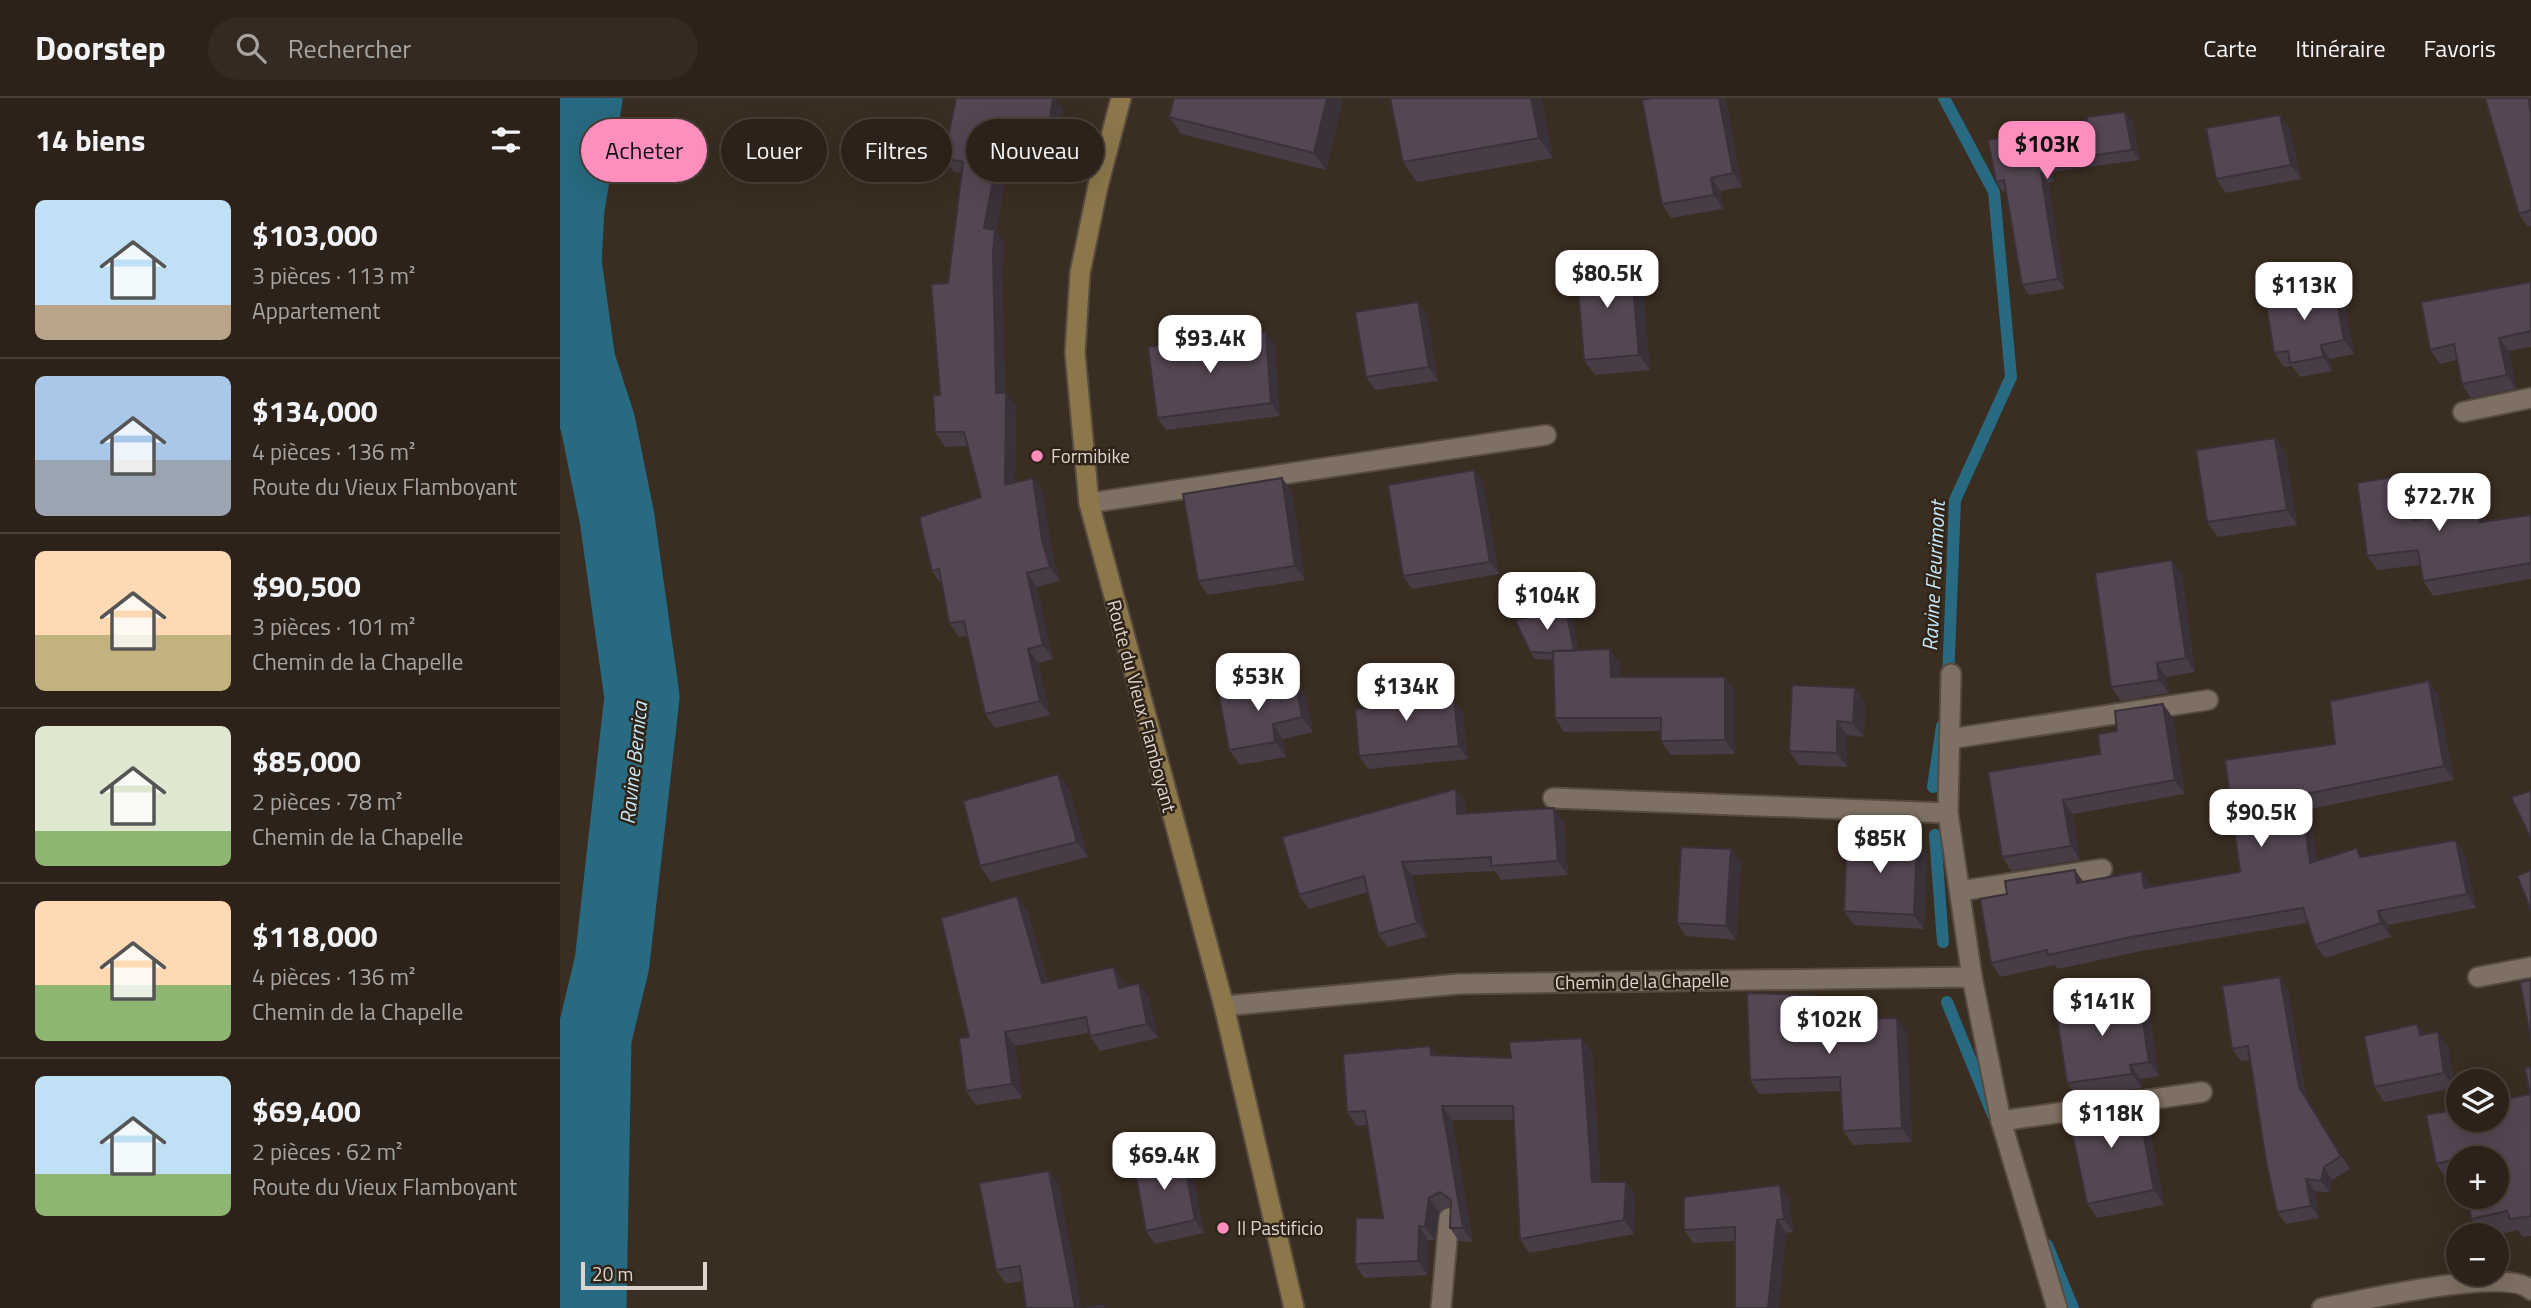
<!DOCTYPE html>
<html lang="fr">
<meta charset="utf-8">
<style>
body{margin:0;font-family:"Titillium Web",sans-serif;background:#342a22;color:#f1f3f6;height:100vh;display:flex;flex-direction:column;font-size:26px;white-space:nowrap}
*{box-sizing:border-box;margin:0}
p{font-size:23px;color:#a6a4a2}
.icon{flex:none;width:38px;height:38px;fill:none;stroke:currentColor;stroke-width:2;stroke-linecap:round;stroke-linejoin:round}
.map{position:relative;flex:1;overflow:hidden}
.side{display:flex;flex-direction:column;background:#2c2219;width:560px}
.side>*{flex:none}
.top-card{position:absolute;left:21px;top:21px;width:665px;height:63px;display:flex;gap:14px}
.buttons{position:absolute;left:1886px;top:971px;display:grid;gap:14px}
.buttons a{display:grid;place-items:center;width:63px;height:63px;border-radius:50%;background:#2c2219;box-shadow:0 7px 28px #0002,0 0 0 2px #483f38;font-size:35px}
.scale{position:absolute;left:21px;bottom:18px;width:126px;box-sizing:border-box;padding-left:7px;border:4px solid #ddd5cd;border-top:0;font-size:19px;line-height:24px;white-space:nowrap;color:#ddd5cd;-webkit-text-stroke:5px #302418;paint-order:stroke}
.price{position:absolute;translate:-50% -60px;padding:0 16px;border-radius:14px;background:#fff;color:#222;font-size:23px;line-height:46px;filter:drop-shadow(0 2px 4px #0008)}
.price::after{content:'';position:absolute;left:50%;top:42px;width:21px;height:16px;margin-left:-10px;background:inherit;clip-path:polygon(0 0,100% 0,50% 100%)}
.price.current{background:#fe8ebe;color:#111}
ul{padding:0;list-style:none}
li{display:flex;align-items:center;gap:21px;height:175px;padding:0 35px}
li+li{border-top:2px solid #483f38}
li span{display:grid;place-items:center;flex:none;width:196px;height:140px;border-radius:10px;color:#555}
li>.icon{margin-inline-start:auto}
span .icon{width:84px;height:84px;fill:#fffc;stroke-width:1}
li b{font-size:30px}
h2{display:flex;justify-content:space-between;align-items:center;height:84px;padding:0 35px;font-size:30px}
.tag{padding:0 24px;border-radius:32px;background:#2c2219;box-shadow:0 7px 28px #0002,0 0 0 2px #483f38;font-size:24px;line-height:63px}
.tag.current{background:#fe8ebe;color:#111}
header{display:flex;align-items:center;gap:42px;box-sizing:border-box;height:98px;padding:0 35px;background:#2c2219;border-bottom:2px solid #483f38}
header strong{font-size:33px}
nav{display:flex;gap:38px;margin-inline-start:auto;font-size:24px}
.search{width:490px;height:63px;background:#342a22;display:flex;align-items:center;gap:18px;box-sizing:border-box;padding:0 24px;border-radius:38px;color:#a6a4a2;font-size:26px}
main{display:flex;flex:1;min-height:0}
.map>svg:first-child{display:block}
.lines{fill:none;stroke-linecap:round;stroke-linejoin:round}
.stream{stroke:#276a81;stroke-width:12}
.river{stroke:#276a81;stroke-width:75}
.service-casing{stroke:#564b41;stroke-width:23}
.minor-casing{stroke:#564b41;stroke-width:23}
.secondary-casing{stroke:#564b41;stroke-width:23}
.service{stroke:#7e7062;stroke-width:19}
.minor{stroke:#7e7062;stroke-width:19}
.secondary{stroke:#8c774b;stroke-width:19}
.wall{fill:#483c47}
.shaded-wall{fill:#3b3139}
.building{fill:#544652;stroke:#3b3139;stroke-width:2}
.poi-dot{fill:#fe8ebe;stroke:#302418;stroke-width:2.5}
.labels{text-anchor:middle;stroke-width:5;stroke-linejoin:round;paint-order:stroke}
.poi-label{font-size:19px;fill:#ddd5cd;stroke:#302418;text-anchor:start}
.street-label{font-size:19px;fill:#ddd5cd;stroke:#302418}
.water-label{font-size:21px;font-style:italic;fill:#c5e8f7;stroke:#302418}
</style>
<header>
<strong>Doorstep</strong>
<div class="search"><svg class="icon" aria-label="search" viewBox="0 0 24 24"><circle cx="10" cy="10" r="6"/><path d="M15 15l6 6"/></svg>Rechercher</div>
<nav><a>Carte</a><a>Itinéraire</a><a>Favoris</a></nav>
</header>
<main>
<section class="side">
<h2>14 biens<svg class="icon" aria-label="filters" viewBox="0 0 24 24"><path d="M4 7h16M4 17h16"/><circle cx="9" cy="7" r="2"/><circle cx="15" cy="17" r="2"/></svg></h2>
<ul>
<li><span style="background:linear-gradient(#bfe0f5 75%,#b9a48a 0)"><svg class="icon" aria-label="home" viewBox="0 0 24 24"><path d="M3 11l9-7 9 7M6 9v11h12V9"/></svg></span><div><b>$103,000</b><p>3 pièces · 113 m²</p><p>Appartement</p></div></li>
<li><span style="background:linear-gradient(#a9c7e8 60%,#9aa5b1 0)"><svg class="icon" aria-label="home" viewBox="0 0 24 24"><path d="M3 11l9-7 9 7M6 9v11h12V9"/></svg></span><div><b>$134,000</b><p>4 pièces · 136 m²</p><p>Route du Vieux Flamboyant</p></div></li>
<li><span style="background:linear-gradient(#ffd9b3 60%,#c2b280 0)"><svg class="icon" aria-label="home" viewBox="0 0 24 24"><path d="M3 11l9-7 9 7M6 9v11h12V9"/></svg></span><div><b>$90,500</b><p>3 pièces · 101 m²</p><p>Chemin de la Chapelle</p></div></li>
<li><span style="background:linear-gradient(#dfe7d0 75%,#8fb573 0)"><svg class="icon" aria-label="home" viewBox="0 0 24 24"><path d="M3 11l9-7 9 7M6 9v11h12V9"/></svg></span><div><b>$85,000</b><p>2 pièces · 78 m²</p><p>Chemin de la Chapelle</p></div></li>
<li><span style="background:linear-gradient(#ffd9b3 60%,#8fb573 0)"><svg class="icon" aria-label="home" viewBox="0 0 24 24"><path d="M3 11l9-7 9 7M6 9v11h12V9"/></svg></span><div><b>$118,000</b><p>4 pièces · 136 m²</p><p>Chemin de la Chapelle</p></div></li>
<li><span style="background:linear-gradient(#bfe0f5 70%,#8fb573 0)"><svg class="icon" aria-label="home" viewBox="0 0 24 24"><path d="M3 11l9-7 9 7M6 9v11h12V9"/></svg></span><div><b>$69,400</b><p>2 pièces · 62 m²</p><p>Route du Vieux Flamboyant</p></div></li>
</ul>
</section>
<div class="map">
<svg width="1971" height="1210" viewBox="0 0 1971 1210">
<rect width="100%" height="100%" fill="#3a2d21"/>
<g class="lines">
<path class="stream" d="M1384,0L1434,94L1451,279L1395,402L1388,583
M1373,689L1382,628
M1375,737L1383,844
M1387,904L1433,1017
M1487,1147L1513,1210"/>
<path class="river" d="M25,0L7,110L4,164L18,264L38,326L57,420L82,599L52,865L34,940L29,1210"/>
<g class="service-casing">
<path id="service" d="M1903,314L1971,300
M1391,576L1388,715L1412,879
M1389,641L1648,602
M993,700L1388,715
M1400,793L1542,771
M1918,879L1971,869
M1441,1023L1642,994
M881,1210L889,1120"/>
</g>
<g class="minor-casing">
<path id="minor" d="M529,405L986,337
M664,908L898,886L1412,879L1441,1023L1497,1210
M1762,1210C1800,1203 1946,1168 1971,1192"/>
</g>
<g class="secondary-casing">
<path id="secondary" d="M561,0L538,88L520,175L515,255L529,405L664,908L734,1210"/>
</g>
<use href="#service" class="service"/>
<use href="#minor" class="minor"/>
<use href="#secondary" class="secondary"/>
</g>
<path class="wall" d="M614,0H783L766,72L621,36L609,19Z
M830,0H981L993,60L857,84L843,64Z
M1971,0V128L1968,129L1959,116Z
M1166,2L1182,89L1160,93L1163,111L1111,120L1102,106Z
M503,11L496,61L451,55L436,133L445,146L442,170L445,295L456,309L455,384L473,380L483,394L492,456L500,483L477,489L493,561L478,565L490,617L435,630L425,616L407,538L399,539L389,525L382,487L372,473L421,399L408,348L385,349L375,334L402,75L394,74L384,60Z
M1573,24L1580,62L1492,74L1494,84L1488,85L1505,191L1469,197L1462,187L1446,93L1443,94L1436,84Z
M1730,31L1741,81L1666,95L1656,81Z
M1071,163L1082,178L1090,272L1035,277L1024,262Z
M1750,184L1758,196L1785,207L1794,256L1770,261L1772,273L1740,279L1732,268L1724,269L1714,255L1719,203Z
M1971,184V249L1949,253L1956,291L1911,300L1902,286L1897,262L1880,266L1870,252Z
M867,217L878,283L815,292L806,279Z
M706,234L715,247L720,318L606,332L597,320Z
M1715,340L1726,355L1737,427L1658,439L1647,424Z
M914,372L923,385L939,476L852,491L843,478Z
M1850,376L1860,390L1863,420L1927,423L1971,417V481L1873,498L1863,483L1860,467L1817,472L1807,458Z
M722,380L732,394L745,482L648,497L638,483Z
M1622,475L1635,574L1606,579L1609,595L1561,603L1551,589Z
M1006,510L1012,517L1018,552L1060,565V579H1165L1175,593V656L1111,657L1101,643V633L1004,634L995,620L993,562L975,561L970,554Z
M736,583L746,598L753,634L723,641L726,659L680,667L669,652Z
M1869,583L1878,597L1894,682L1750,711L1757,762L1803,759L1905,756L1916,810L1828,827L1831,839L1765,860L1755,847L1748,825L1581,853L1498,871L1495,867L1440,879L1431,865L1447,796L1582,773L1592,789L1680,774L1775,646Z
M864,587L873,600V604L894,602L903,615L908,661L808,671L799,658L818,609Z
M1305,604L1304,639L1287,637V669L1239,667L1229,653Z
M1603,606L1613,620L1625,696L1513,716L1520,762L1451,773L1442,759L1540,656L1557,633Z
M509,691L528,759L431,784L420,768Z
M896,691L906,705V715L1004,724L1008,777L941,782L935,773L852,777L867,839L828,849L818,836L808,794L749,811L739,797Z
M1171,751L1181,765L1176,842L1126,838L1117,825Z
M1367,757L1364,831L1294,827L1284,813Z
M467,812L488,884H564L565,888L589,899L598,940L540,953L530,938L529,935L455,948L462,1000L416,1007L406,993L409,939Z
M1728,892L1747,1002L1790,1071L1772,1082L1770,1095L1755,1093L1759,1120L1726,1126L1717,1114L1690,962L1681,963L1672,951Z
M1252,897L1262,911V923L1347,934L1352,1044L1293,1047L1283,1033L1281,993L1199,996L1190,982Z
M1579,897L1589,912L1599,978L1581,981L1582,990L1518,1000L1507,985Z
M1864,936L1888,949L1895,990L1824,1004L1814,989Z
M1032,954L1041,1084L1075,1098L1074,1136L969,1155L960,1141L954,1022H892L913,1144L899,1143L890,1130V1109L889,1108L879,1114L875,1142H868V1177L804,1180L795,1166L823,1120L807,1027L797,1028L787,1014L877,957L951,960Z
M1971,969V1138L1963,1139L1958,1132L1931,1138H1923L1911,1121L1937,1060H1899V1082L1889,1084L1876,1066L1970,996Z
M1577,1000L1587,1014L1604,1107L1537,1120L1527,1106L1514,1024Z
M623,1056L632,1069L644,1135L595,1146L586,1133Z
M499,1086L462,1183L446,1186L436,1172Z
M1220,1087L1229,1100L1233,1134L1175,1143L1133,1145L1124,1132Z"/>
<path class="shaded-wall" d="M493,0H495L503,11L496,61L486,47Z
M767,0H783L766,72L754,55Z
M971,0H981L993,60L979,40Z
M1159,0H1165L1166,2L1182,89L1173,75Z
M1565,14L1573,24L1580,62L1572,52Z
M1720,17L1730,31L1741,81L1731,67Z
M441,41L451,55L436,133L445,146L442,170L446,309L436,295L424,130Z
M1485,64L1492,74L1494,84L1487,73Z
M1481,75L1488,85L1505,191L1498,181Z
M1151,80L1160,93L1163,111L1154,97Z
M1071,163L1082,178L1090,272L1079,257Z
M1750,184L1759,198L1752,197Z
M1775,193L1785,207L1794,256L1784,242Z
M858,204L867,217L878,283L869,269Z
M706,234L715,247L720,318L711,305Z
M1939,240L1949,253L1956,291L1947,277Z
M1761,247L1770,261L1772,273L1763,259Z
M446,295L456,309L455,401L445,387Z
M1715,340L1726,355L1737,427L1727,412Z
M914,372L923,385L939,476L930,464Z
M1850,376L1860,390L1865,436L1855,422Z
M473,380L483,394L492,456L500,483L490,469L482,442Z
M722,380L732,394L745,482L735,468Z
M1918,410L1928,424H1920Z
M1612,462L1622,475L1635,574L1626,560Z
M467,475L477,489L493,561L483,547Z
M1006,510L1012,517L1020,563L1015,555Z
M468,551L478,565L490,617L480,603Z
M1050,551L1060,565L1061,592L1051,579Z
M1597,565L1606,579L1609,595L1599,582Z
M1165,579L1175,593V656L1165,642Z
M736,583L746,598L753,634L742,619Z
M1869,583L1878,597L1894,682L1884,668Z
M864,587L873,600L875,618L866,605Z
M1295,590L1305,604L1304,639L1293,625Z
M894,602L903,615L908,661L899,648Z
M1603,606L1613,620L1625,696L1615,682Z
M1277,623L1287,637V669L1277,655Z
M713,626L723,641L726,659L715,644Z
M498,676L509,691L528,759L517,744Z
M896,691L906,705L907,730L897,716Z
M1741,697L1750,711L1760,779L1750,765Z
M1503,702L1513,716L1520,762L1511,748Z
M994,710L1004,724L1008,777L998,763Z
M1357,742L1367,757L1364,831L1354,817Z
M1896,742L1905,756L1916,810L1907,796Z
M1171,751L1181,765L1176,842L1166,828Z
M842,764L852,777L867,839L857,825Z
M1515,772L1525,786L1517,785Z
M1582,773L1591,787L1594,804L1584,790Z
M457,798L467,812L492,900L482,885Z
M1818,813L1828,827L1831,839L1821,825Z
M554,869L564,884L569,904L559,890Z
M1720,879L1728,892L1747,1002L1790,1071L1739,989Z
M579,885L589,899L598,940L587,926Z
M1252,897L1262,911V937L1253,923Z
M1579,897L1589,912L1599,978L1589,964Z
M1337,920L1347,934L1352,1044L1342,1030Z
M1857,926L1868,941L1860,937Z
M445,934L455,948L462,1000L452,986Z
M1878,934L1888,949L1895,990L1884,975Z
M1022,940L1032,954L1042,1098L1032,1084Z
M870,948L880,962L871,957Z
M1570,967L1581,981L1582,990L1572,976Z
M1577,1000L1587,1014L1604,1107L1594,1092Z
M882,1008L892,1022L913,1144L903,1130Z
M623,1056L632,1069L644,1135L635,1122Z
M1764,1069L1772,1082L1770,1095L1761,1083Z
M489,1073L499,1086L522,1210H515Z
M1746,1081L1755,1093L1759,1120L1751,1108Z
M1066,1084L1075,1098L1074,1136L1064,1122Z
M1220,1087L1229,1100L1233,1134L1224,1121Z
M869,1100L879,1114L875,1142L865,1129Z
M1217,1122L1227,1135L1219,1210H1208Z
M859,1128L868,1142V1177L858,1163Z"/>
<path class="building" d="M396,0H493L486,47L441,41L424,130L435,132L433,156L436,295H446L445,387L473,380L482,442L490,469L467,475L483,547L468,551L480,603L425,616L404,523L389,525L379,471L372,473L360,423V419L421,399L404,334H375L373,297H380L371,186L388,185L403,64L384,60Z
M614,0H767L754,55L609,19Z
M830,0H971L979,40L843,64Z
M1093,0H1159L1173,75L1151,80L1154,97L1102,106L1082,2Z
M1925,0H1969L1970,12L1971,11V112L1959,116Z
M1565,14L1572,52L1485,64L1487,73L1481,75L1498,181L1462,187L1444,82L1436,84L1428,42L1527,22V19Z
M1720,17L1731,67L1656,81L1646,30Z
M1071,163L1079,257L1024,262L1016,167Z
M1750,184L1752,197L1775,193L1784,242L1761,247L1763,259L1730,265L1728,253L1714,255L1706,205L1719,203L1717,191Z
M1971,184V233L1939,240L1947,277L1902,286L1894,246L1870,252L1861,204Z
M858,204L869,269L806,279L795,214Z
M706,234L711,305L597,320L588,249Z
M1715,340L1727,412L1647,424L1636,352Z
M914,372L930,464L843,478L828,387Z
M1850,376L1855,422L1918,410L1920,424L1971,417V465L1863,483L1858,452L1807,458L1797,385Z
M722,380L735,468L638,483L623,396Z
M1612,462L1626,560L1597,565L1599,582L1551,589L1535,475Z
M1006,510L1014,553H993V555L970,554L955,522Z
M1050,551L1051,579H1165V642L1101,643V620H995L993,553Z
M736,583L742,619L713,626L715,644L669,652L659,597Z
M1869,583L1884,668L1741,697L1750,765L1797,750L1800,759L1896,742L1907,796L1818,813L1821,825L1755,847L1743,810L1571,839L1488,857L1487,852L1431,865L1420,801L1447,796L1445,783L1515,772L1517,785L1582,773L1584,790L1680,774L1665,662L1775,646L1770,603Z
M864,587L866,605L894,602L899,648L799,658L795,611L818,609L817,591Z
M1232,587L1295,590L1293,625L1277,623V655L1229,653Z
M1603,606L1615,682L1503,702L1511,748L1442,759L1428,674L1540,656L1538,636L1557,633L1555,613Z
M498,676L517,744L420,768L403,703Z
M896,691L897,716L994,710L998,763L931,768V759L842,764L857,825L818,836L804,778L739,797L722,739Z
M1971,693V741L1951,699Z
M1287,737L1357,742L1354,817L1284,813Z
M1121,749L1171,751L1166,828L1117,825Z
M1971,772V812L1957,778Z
M457,798L482,885L554,869L559,890L579,885L587,926L530,938L526,919L445,934L452,986L406,993L399,940L409,939L381,820Z
M1720,879L1739,989L1781,1058L1764,1069L1761,1083L1746,1081L1751,1108L1717,1114L1707,1069L1688,948L1672,951L1662,888Z
M1971,882V943L1960,884Z
M1187,895L1252,897L1253,923L1337,920L1342,1030L1283,1033L1280,979L1190,982Z
M1579,897L1589,964L1570,967L1572,976L1507,985L1495,909Z
M1857,926L1860,937L1878,934L1884,975L1814,989L1804,938Z
M1022,940L1032,1084H1066L1064,1122L960,1141L953,1008H882L903,1130H890L891,1102L880,1094L869,1100L865,1129L859,1128L858,1163L795,1166L796,1120H823L805,1013L787,1014L783,956L870,948L871,957L951,960L949,944Z
M1971,969V1118L1950,1121L1947,1113L1911,1121L1908,1099H1937V1060H1899L1876,1066L1866,1017L1899,1011V1022H1937V1003L1970,996L1965,970Z
M1577,1000L1594,1092L1527,1106L1510,1025L1514,1024L1512,1009Z
M623,1056L635,1122L586,1133L574,1067Z
M489,1073L515,1210H466L460,1168L436,1172L419,1085Z
M1220,1087L1224,1121L1217,1122L1208,1210H1175V1129L1124,1132V1099Z
M543,1207L544,1210H523Z"/>
<g class="poi-dot">
<circle cx="477" cy="358" r="7"/>
<circle cx="663" cy="1130" r="7"/>
</g>
<g class="labels">
<g class="poi-label">
<text x="491" y="365">Formibike</text>
<text x="677" y="1137">Il Pastificio</text>
</g>
<g class="street-label">
<text transform="translate(582 608) rotate(75)" y="7">Route du Vieux Flamboyant</text>
<text transform="translate(1082 883) rotate(-1)" y="7">Chemin de la Chapelle</text>
</g>
<g class="water-label">
<text transform="translate(1374 478) rotate(-87)" y="7">Ravine Fleurimont</text>
<text transform="translate(74 665) rotate(-84)" y="7">Ravine Bernica</text>
</g>
</g>
</svg>
<div class="buttons">
<a><svg class="icon" aria-label="layers" viewBox="0 0 24 24"><path d="M12 4l9 5-9 5-9-5zM3 14l9 5 9-5"/></svg></a>
<a>+</a>
<a>−</a>
</div>
<div class="scale">20 m</div>
<b class="price current" style="left:1487px;top:83px">$103K</b>
<b class="price" style="left:1047px;top:212px">$80.5K</b>
<b class="price" style="left:1744px;top:224px">$113K</b>
<b class="price" style="left:650px;top:277px">$93.4K</b>
<b class="price" style="left:1879px;top:435px">$72.7K</b>
<b class="price" style="left:987px;top:534px">$104K</b>
<b class="price" style="left:698px;top:615px">$53K</b>
<b class="price" style="left:846px;top:625px">$134K</b>
<b class="price" style="left:1701px;top:751px">$90.5K</b>
<b class="price" style="left:1320px;top:777px">$85K</b>
<b class="price" style="left:1542px;top:940px">$141K</b>
<b class="price" style="left:1269px;top:958px">$102K</b>
<b class="price" style="left:1551px;top:1052px">$118K</b>
<b class="price" style="left:604px;top:1094px">$69.4K</b>
<div class="top-card">
<a class="tag current">Acheter</a>
<a class="tag">Louer</a>
<a class="tag">Filtres</a>
<a class="tag">Nouveau</a>
</div>
</div>
</main>
